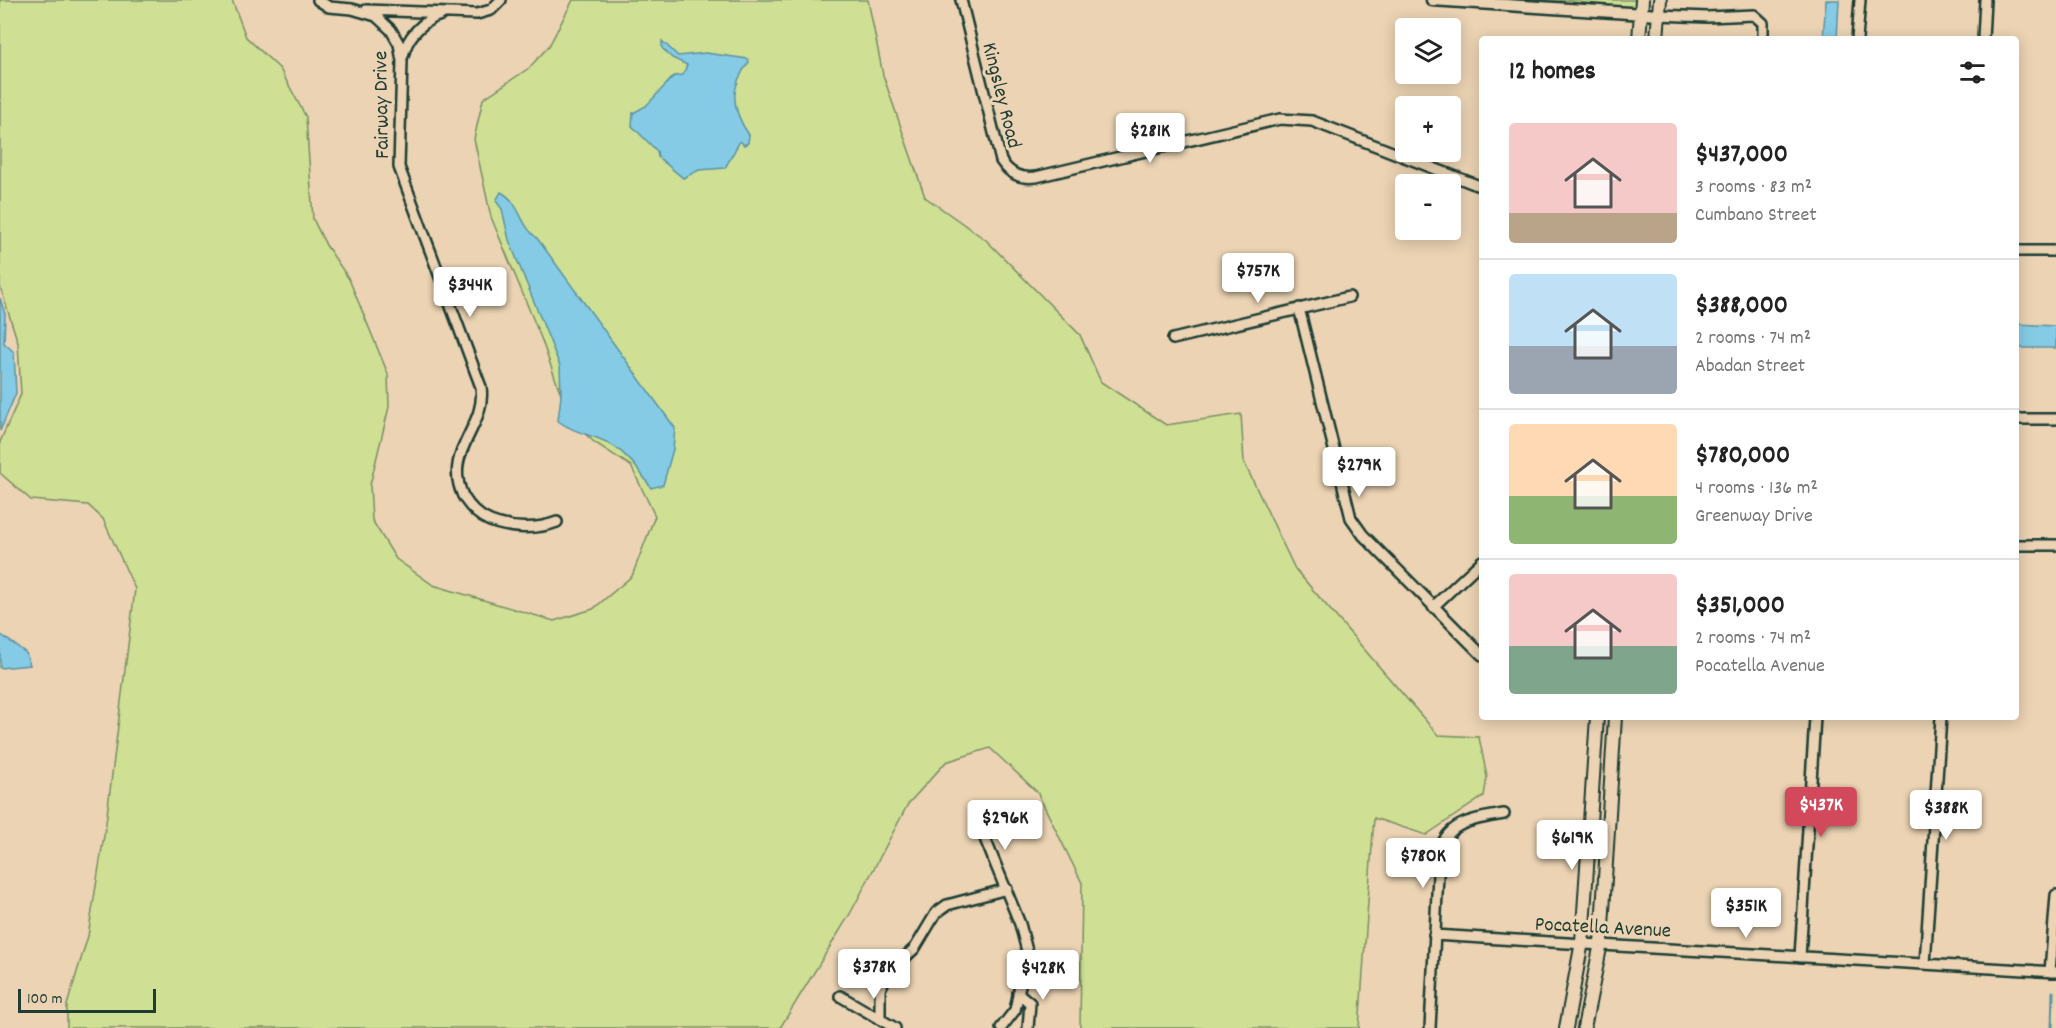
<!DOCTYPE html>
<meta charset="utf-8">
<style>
body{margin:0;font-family:Dekko,sans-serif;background:#f6f6f6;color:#222;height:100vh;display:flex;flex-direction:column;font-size:22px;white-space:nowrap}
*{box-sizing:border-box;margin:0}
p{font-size:20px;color:#767676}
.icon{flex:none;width:33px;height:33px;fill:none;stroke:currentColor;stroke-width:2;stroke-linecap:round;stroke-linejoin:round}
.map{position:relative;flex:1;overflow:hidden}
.side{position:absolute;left:1479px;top:36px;width:540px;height:684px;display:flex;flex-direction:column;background:#fff;border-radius:6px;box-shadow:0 3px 15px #0003}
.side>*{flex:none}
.fabs{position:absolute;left:1395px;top:18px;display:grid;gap:12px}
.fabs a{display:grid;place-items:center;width:66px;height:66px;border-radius:6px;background:#fff;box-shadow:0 3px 15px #0003;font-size:30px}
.scale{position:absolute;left:18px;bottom:15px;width:138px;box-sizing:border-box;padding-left:6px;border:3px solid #1f3d34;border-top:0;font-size:16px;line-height:21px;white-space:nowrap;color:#1f3d34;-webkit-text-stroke:4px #ebd3b3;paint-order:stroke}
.price{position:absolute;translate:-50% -51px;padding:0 14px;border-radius:6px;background:#fff;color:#222;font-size:20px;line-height:39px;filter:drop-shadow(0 2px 3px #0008)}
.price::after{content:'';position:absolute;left:50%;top:36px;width:18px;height:14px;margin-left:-9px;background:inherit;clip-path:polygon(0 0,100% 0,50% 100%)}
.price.active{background:#d1495b;color:#fff}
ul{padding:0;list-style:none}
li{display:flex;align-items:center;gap:18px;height:150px;padding:0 30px}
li+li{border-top:2px solid #e0e0e0}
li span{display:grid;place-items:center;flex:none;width:168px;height:120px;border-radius:6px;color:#555}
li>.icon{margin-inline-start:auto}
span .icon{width:72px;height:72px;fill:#fffc;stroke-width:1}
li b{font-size:26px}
h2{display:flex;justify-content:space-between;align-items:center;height:72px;padding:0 30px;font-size:26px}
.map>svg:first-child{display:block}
.green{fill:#cfdf93;stroke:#778e64;stroke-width:1.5}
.water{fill:#85cbe6;stroke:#5c929f;stroke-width:1.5}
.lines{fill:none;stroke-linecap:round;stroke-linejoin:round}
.stream{stroke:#5c929f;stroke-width:3}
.minor-casing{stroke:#1f3d34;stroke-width:14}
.tertiary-casing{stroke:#1f3d34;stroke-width:15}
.secondary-casing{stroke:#1f3d34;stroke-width:16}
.minor{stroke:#ebd3b3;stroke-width:9}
.tertiary{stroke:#ebd3b3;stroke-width:10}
.secondary{stroke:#ebd3b3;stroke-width:12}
.labels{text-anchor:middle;stroke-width:6;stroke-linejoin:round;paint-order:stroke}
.street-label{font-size:21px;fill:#1f3d34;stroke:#ebd3b3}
</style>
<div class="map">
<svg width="2056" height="1028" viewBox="0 0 2056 1028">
<rect width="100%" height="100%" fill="#ebd3b3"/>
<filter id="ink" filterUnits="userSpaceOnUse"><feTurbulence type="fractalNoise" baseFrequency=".0167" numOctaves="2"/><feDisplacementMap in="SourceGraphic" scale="12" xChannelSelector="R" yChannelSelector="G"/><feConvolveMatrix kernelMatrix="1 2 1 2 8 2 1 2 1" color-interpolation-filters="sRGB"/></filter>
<g filter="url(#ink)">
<path class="green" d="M0,0H232L246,37L280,69L306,117L313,219L326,245L349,279L388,374L389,407L370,485L372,520L396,559L433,585L554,621L593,609L632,576L655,516L631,466L594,442L570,420L541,338L491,217L474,139L483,99L529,68L549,46L573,0H868L883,75L925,197L986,240L1080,335L1101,382L1166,425L1241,414L1244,462L1295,569L1438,735L1479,737L1487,777L1484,796L1426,835L1374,818L1359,1028H1080L1082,883L1037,792L990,748L946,762L908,804L850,914L780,1028H67V1005L88,936L106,823L135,589L103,519L88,505L31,500L0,473V442L21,394L18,343L0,286Z
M1489,0H1637L1636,9Z"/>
<path class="water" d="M1826,0H1839L1837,39H1823Z
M662,41L678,56L706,53L748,59L749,62C729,87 731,109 749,135L748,143L744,145L740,141L725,168L699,170L683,178L658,157L657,151L632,126L633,113L646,106L674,76L683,75L687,65L672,58L662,48Z
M501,192C520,202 520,226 537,238L675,428L673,449L663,485L651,488C637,466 622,447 597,438C582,433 571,430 558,421L561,396L560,366L509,240L502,209L496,201Z
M0,298L5,314L4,343L14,352L16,393L0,431Z
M2016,324L2056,326V348H2016Z
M0,634L26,653L30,665L0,668Z"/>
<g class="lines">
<path class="stream" d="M2052,1028L2053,992"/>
<g class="minor-casing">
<path id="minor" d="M318,0L329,7L352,9L376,16L391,30L399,44L402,61L399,167L481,387C487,428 442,451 463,496C469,506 478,516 490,521C511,529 536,530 557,522
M961,0L1001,161C1010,174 1020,179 1036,177L1280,119L1312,121L1482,187
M366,10L477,14L491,10L501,0
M1659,15L1707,17L1754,15L1763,23V39
M1857,39L1860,0
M1983,39L1985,0
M403,56C407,37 423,20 441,15
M2016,251H2056
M1299,308L1351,518L1363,535L1482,655
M1173,339L1349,297
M2016,419H2056
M2016,545H2056
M1433,607L1482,561
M979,824L1020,924L1027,951L1015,1010L1001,1028
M1434,935L2056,972
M1800,957L1815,717
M1925,964L1941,717
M2050,972L2056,895
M1018,993L1030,1003L1028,1028
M840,996L895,1028
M880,1019V989L888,973L915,948L936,913L947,905L1007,889
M1430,1028L1439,856C1444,821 1476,819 1504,814"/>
</g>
<g class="tertiary-casing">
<path id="tertiary" d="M1432,0L1659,15"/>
</g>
<g class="secondary-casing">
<path id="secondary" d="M1639,39L1642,0
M1657,39L1660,0
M1566,1028L1582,942L1597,717
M1584,1028L1601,943L1615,717"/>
</g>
<use href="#minor" class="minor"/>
<use href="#tertiary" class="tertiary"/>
<use href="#secondary" class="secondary"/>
</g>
</g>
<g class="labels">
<g class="street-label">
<text transform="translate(1003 95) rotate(76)" y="7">Kingsley Road</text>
<text transform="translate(380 105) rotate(-91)" y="7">Fairway Drive</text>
<text transform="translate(1603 926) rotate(3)" y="7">Pocatella Avenue</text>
</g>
</g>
</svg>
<div class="fabs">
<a><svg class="icon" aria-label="layers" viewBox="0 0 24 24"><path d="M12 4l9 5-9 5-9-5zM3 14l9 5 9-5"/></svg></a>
<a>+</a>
<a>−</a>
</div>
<div class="scale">100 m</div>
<b class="price" style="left:1150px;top:164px">$281K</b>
<b class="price" style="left:1258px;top:304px">$757K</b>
<b class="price" style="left:470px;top:318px">$344K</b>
<b class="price" style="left:1359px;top:498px">$279K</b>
<b class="price active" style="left:1821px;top:838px">$437K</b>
<b class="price" style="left:1946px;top:841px">$388K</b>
<b class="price" style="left:1005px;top:851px">$296K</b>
<b class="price" style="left:1572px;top:871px">$619K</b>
<b class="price" style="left:1423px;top:889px">$780K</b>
<b class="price" style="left:1746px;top:939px">$351K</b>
<b class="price" style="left:874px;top:1000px">$378K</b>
<b class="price" style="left:1043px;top:1001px">$428K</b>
<section class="side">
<h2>12 homes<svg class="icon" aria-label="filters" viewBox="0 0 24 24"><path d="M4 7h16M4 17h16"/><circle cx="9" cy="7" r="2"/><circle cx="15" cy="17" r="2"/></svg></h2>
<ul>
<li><span style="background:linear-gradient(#f6c9c9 75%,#b9a48a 0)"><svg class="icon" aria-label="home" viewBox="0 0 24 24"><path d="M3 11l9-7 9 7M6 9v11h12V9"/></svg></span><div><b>$437,000</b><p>3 rooms · 83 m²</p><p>Cumbano Street</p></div></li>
<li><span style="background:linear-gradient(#bfe0f5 60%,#9aa5b1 0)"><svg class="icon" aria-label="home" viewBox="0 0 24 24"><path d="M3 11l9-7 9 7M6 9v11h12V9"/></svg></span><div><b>$388,000</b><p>2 rooms · 74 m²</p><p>Abadan Street</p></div></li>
<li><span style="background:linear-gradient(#ffd9b3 60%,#8fb573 0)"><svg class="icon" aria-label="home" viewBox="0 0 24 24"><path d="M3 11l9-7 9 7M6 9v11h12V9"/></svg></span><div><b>$780,000</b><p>4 rooms · 136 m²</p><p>Greenway Drive</p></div></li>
<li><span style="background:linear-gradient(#f6c9c9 60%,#7fa58c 0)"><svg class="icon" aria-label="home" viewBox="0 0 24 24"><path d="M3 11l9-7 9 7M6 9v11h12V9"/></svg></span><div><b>$351,000</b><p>2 rooms · 74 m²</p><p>Pocatella Avenue</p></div></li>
</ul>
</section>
</div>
